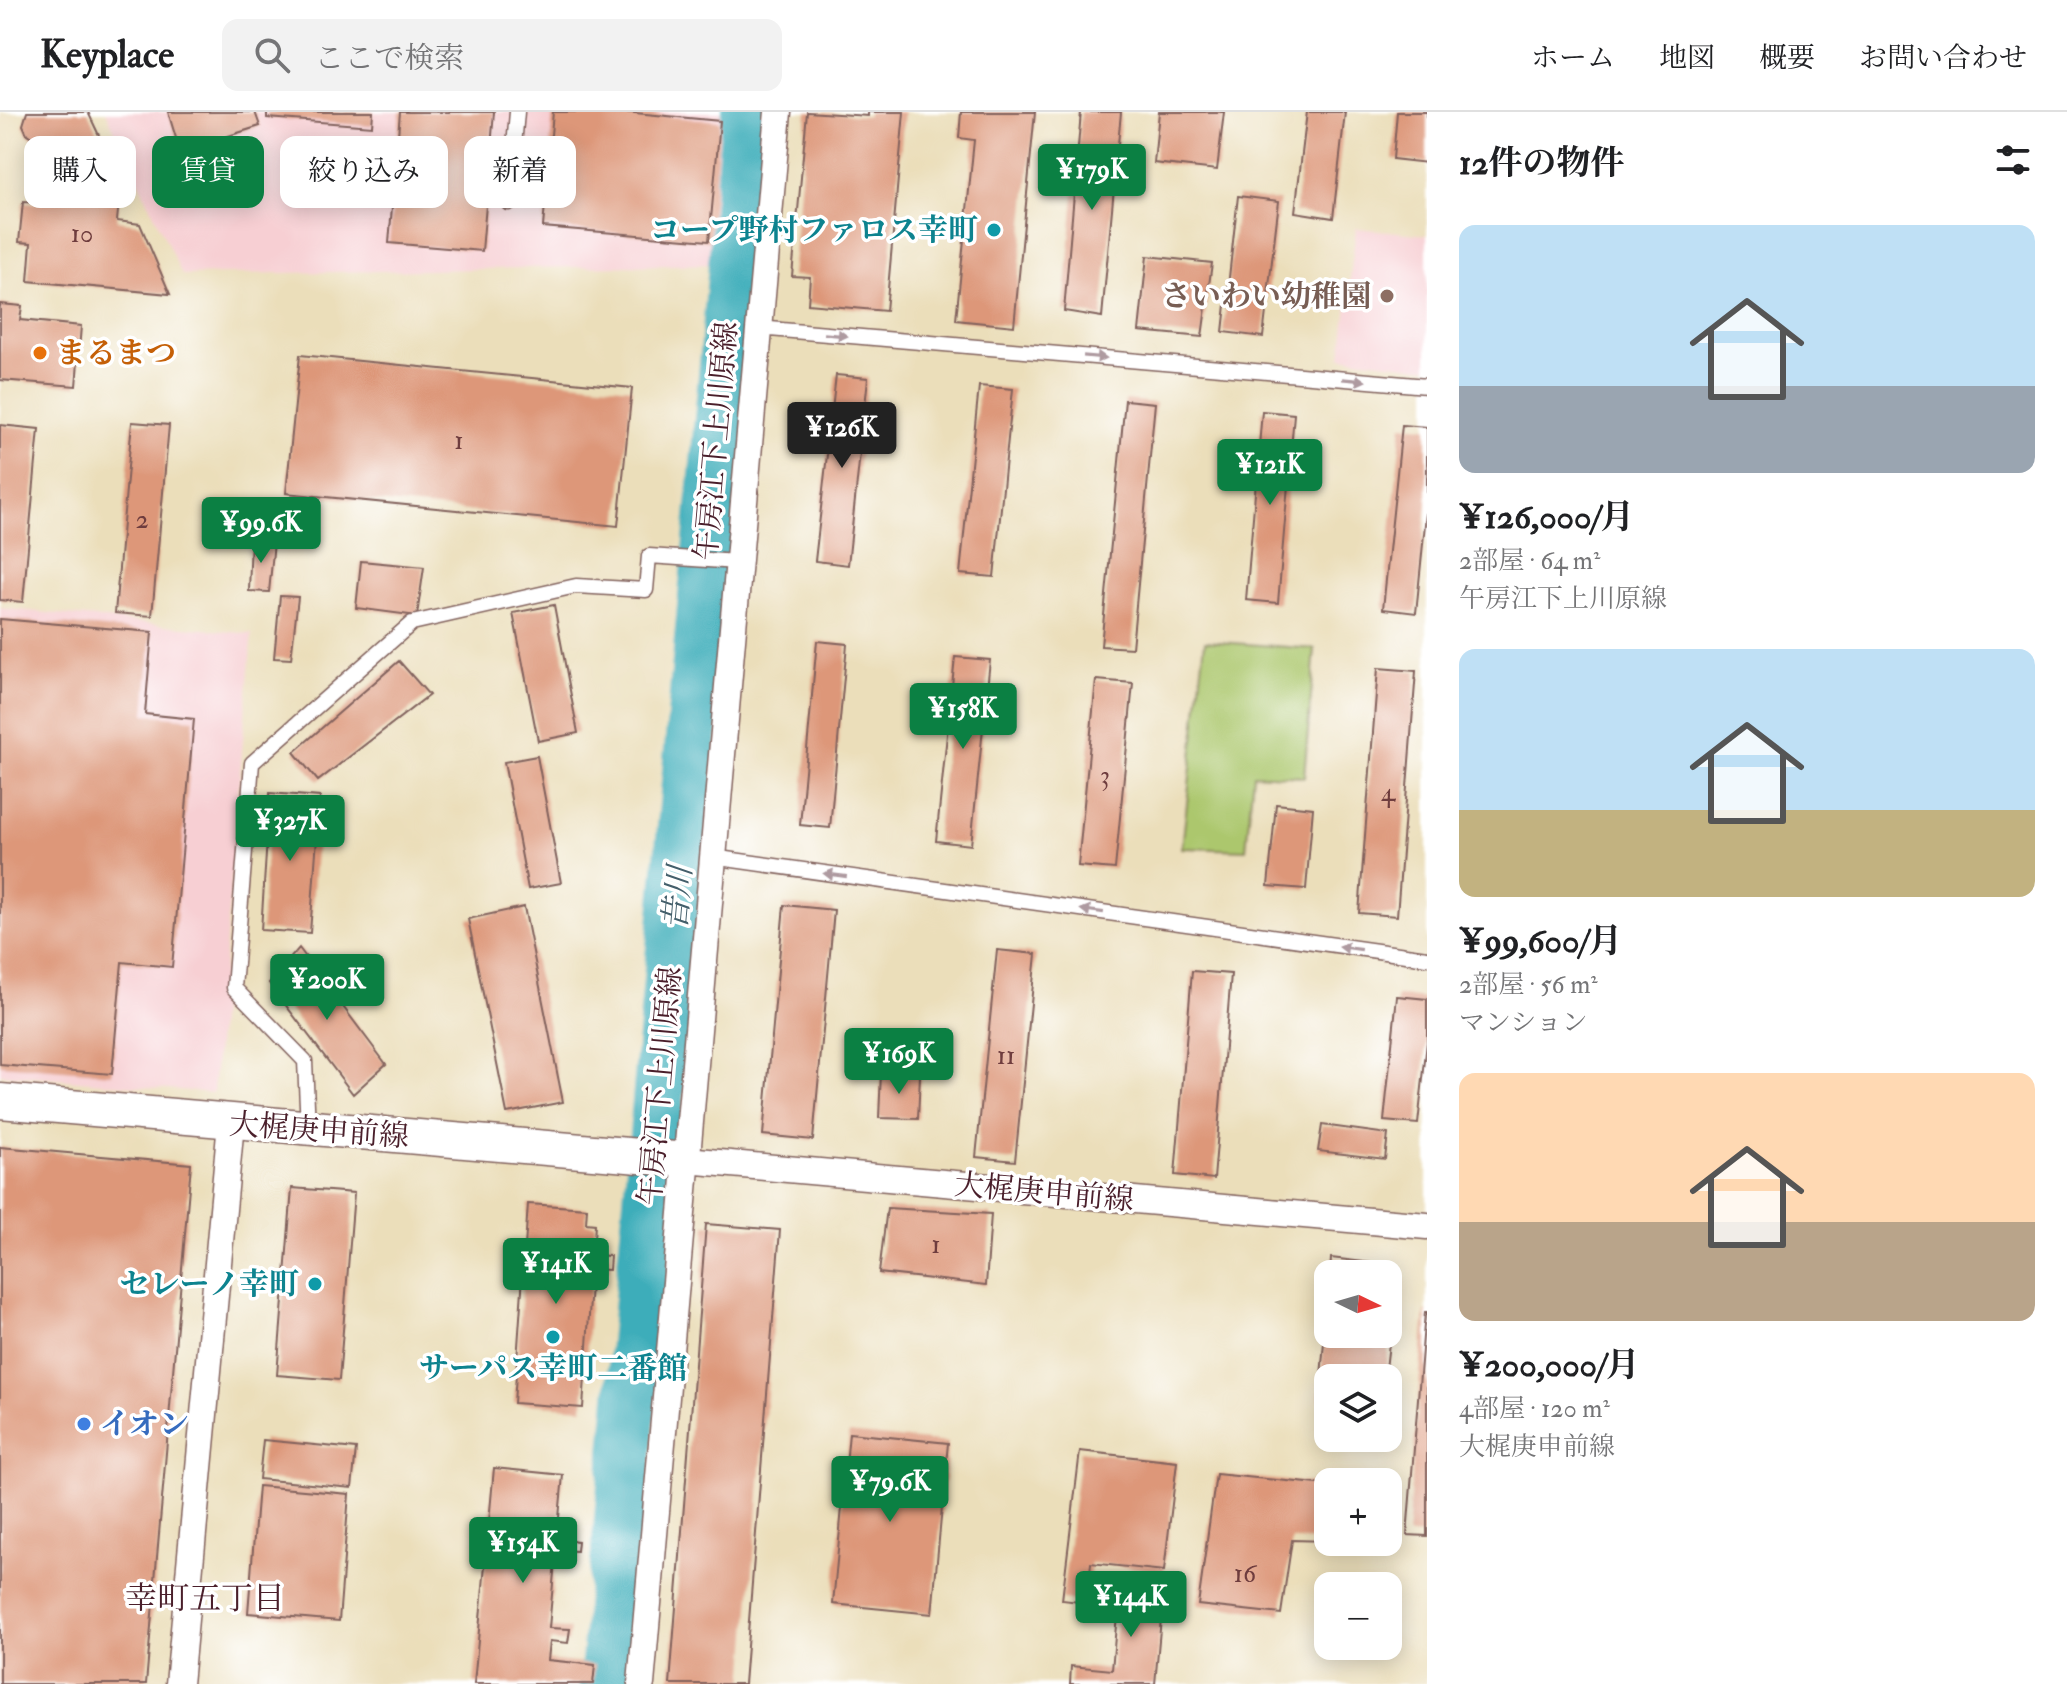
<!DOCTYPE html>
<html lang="ja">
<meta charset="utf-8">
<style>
body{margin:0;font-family:"IM FELL Double Pica","Noto Serif JP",serif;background:#f2f2f2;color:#202124;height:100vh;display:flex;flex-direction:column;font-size:30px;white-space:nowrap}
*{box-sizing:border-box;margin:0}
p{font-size:26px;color:#757577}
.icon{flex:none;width:44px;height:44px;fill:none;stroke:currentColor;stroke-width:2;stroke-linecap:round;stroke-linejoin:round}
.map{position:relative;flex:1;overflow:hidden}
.sheet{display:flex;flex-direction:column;background:#fff;width:640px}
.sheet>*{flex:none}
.banner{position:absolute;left:24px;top:24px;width:760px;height:72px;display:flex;gap:16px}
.needle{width:52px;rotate:95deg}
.controls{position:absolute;left:1314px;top:1148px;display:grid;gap:16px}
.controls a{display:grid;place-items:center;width:88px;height:88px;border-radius:16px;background:#fff;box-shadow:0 4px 20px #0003;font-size:40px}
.price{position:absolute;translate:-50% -68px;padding:0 18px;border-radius:8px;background:#0b8043;color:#fff;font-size:26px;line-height:52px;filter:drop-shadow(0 2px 4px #0008)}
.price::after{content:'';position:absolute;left:50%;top:48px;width:24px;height:18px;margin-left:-12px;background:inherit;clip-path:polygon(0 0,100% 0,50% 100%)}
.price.selected{background:#222;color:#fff}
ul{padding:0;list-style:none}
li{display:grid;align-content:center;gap:16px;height:424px;padding:0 32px}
li span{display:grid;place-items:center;height:248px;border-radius:16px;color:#555}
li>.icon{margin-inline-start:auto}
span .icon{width:144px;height:144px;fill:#fffc;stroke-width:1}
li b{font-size:34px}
h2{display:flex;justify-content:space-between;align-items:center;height:96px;padding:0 32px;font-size:34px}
.tag{padding:0 28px;border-radius:16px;background:#fff;box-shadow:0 4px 20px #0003;font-size:28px;line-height:72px}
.tag.selected{background:#0b8043;color:#fff}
header{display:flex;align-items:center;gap:48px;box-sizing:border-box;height:112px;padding:0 40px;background:#fff;border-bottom:2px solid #e0e0e0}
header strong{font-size:38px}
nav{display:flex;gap:44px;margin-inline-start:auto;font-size:28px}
.search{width:560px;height:72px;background:#f2f2f2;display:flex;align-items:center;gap:20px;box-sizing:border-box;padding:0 28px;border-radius:16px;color:#757577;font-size:30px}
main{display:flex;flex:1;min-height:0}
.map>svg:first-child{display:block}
.built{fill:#f7cfd3}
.green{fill:#acc76d;stroke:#7b734c;stroke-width:2}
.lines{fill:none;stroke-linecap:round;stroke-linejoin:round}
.river{stroke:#3dadba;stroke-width:52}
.building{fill:#dd9779}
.service-casing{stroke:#82625d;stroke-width:17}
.minor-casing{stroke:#82625d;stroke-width:29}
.tertiary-casing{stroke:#82625d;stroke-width:37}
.service{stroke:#fff;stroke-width:14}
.minor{stroke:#fff;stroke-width:26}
.tertiary{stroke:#fff;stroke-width:34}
.oneway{fill:#ae9aa0}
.culture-dot{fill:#0f9aa8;stroke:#fff;stroke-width:3}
.education-dot{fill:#8d6e63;stroke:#fff;stroke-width:3}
.food-dot{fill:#e8710a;stroke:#fff;stroke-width:3}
.shop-dot{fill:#3f7fe0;stroke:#fff;stroke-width:3}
.labels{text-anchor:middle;stroke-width:7;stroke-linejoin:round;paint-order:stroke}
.number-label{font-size:26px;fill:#6f3d3e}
.culture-label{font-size:30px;font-weight:bold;fill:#0d838f;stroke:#fff;text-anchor:end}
.education-label{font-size:30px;font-weight:bold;fill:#785e54;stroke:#fff;text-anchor:end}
.food-label{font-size:30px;font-weight:bold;fill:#c56008;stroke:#fff;text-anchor:start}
.street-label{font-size:30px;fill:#4a1f2b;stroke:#fff}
.shop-label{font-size:30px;font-weight:bold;fill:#366cbe;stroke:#fff;text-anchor:start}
.water-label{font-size:32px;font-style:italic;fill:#445f6b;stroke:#fff}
.neighbourhood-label{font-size:32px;fill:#4a1f2b;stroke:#fff}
</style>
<header>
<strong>Keyplace</strong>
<div class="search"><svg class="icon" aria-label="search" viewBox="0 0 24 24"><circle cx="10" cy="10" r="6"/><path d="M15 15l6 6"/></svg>ここで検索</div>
<nav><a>ホーム</a><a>地図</a><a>概要</a><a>お問い合わせ</a></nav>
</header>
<main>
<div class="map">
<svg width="1427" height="1572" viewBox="0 0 1427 1572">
<rect width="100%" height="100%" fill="#fff"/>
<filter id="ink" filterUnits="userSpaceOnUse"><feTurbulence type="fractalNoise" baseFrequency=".0125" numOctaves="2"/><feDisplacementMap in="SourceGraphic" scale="16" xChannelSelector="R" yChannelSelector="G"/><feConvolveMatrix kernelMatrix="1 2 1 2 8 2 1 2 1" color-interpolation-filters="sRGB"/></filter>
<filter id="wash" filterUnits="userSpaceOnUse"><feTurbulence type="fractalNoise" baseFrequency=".006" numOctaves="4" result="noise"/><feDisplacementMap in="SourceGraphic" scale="32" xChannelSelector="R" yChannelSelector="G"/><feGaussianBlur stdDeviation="1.8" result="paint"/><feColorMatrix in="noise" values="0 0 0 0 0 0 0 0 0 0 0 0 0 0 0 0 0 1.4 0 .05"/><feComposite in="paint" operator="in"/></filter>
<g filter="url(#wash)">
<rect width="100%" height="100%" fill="#ebdeba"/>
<path class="built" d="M106,0H734L723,152L182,163Z
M1356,116L1427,123V256L1341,245Z
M0,496L252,522L213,981L0,962Z"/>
<path class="green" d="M1205,529L1315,537L1304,665L1253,662L1246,738L1182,736Z"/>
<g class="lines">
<path class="river" d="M605,1572L748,0"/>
</g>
<g id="blocks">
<path class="building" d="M27,0H88L111,49L38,44V29L27,22L23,13Z
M168,0H255L260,14L180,39Z
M267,0H373L372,14L267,6Z
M400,0H494L482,139L389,131Z
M553,0H624L720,9L709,129L543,115Z
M807,0L868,4V0H904L886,199L808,192L810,165L792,164Z
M961,0H1035L1014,214L956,208L974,28L959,26Z
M1081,0H1121L1102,205L1064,199Z
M1159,0H1224L1217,58L1154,51Z
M1307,0H1345L1333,106L1295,100Z
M1397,0H1427V51L1393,47Z
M40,51L122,58L117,109L140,112L170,182L28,169L31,131L19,130L23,90L37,91Z
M1238,84L1279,89L1263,225L1223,220Z
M1147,144L1212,151L1202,225L1139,219Z
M0,192L22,194L20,208L81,214L76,274L0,268Z
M300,243L632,276L618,414L286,381Z
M836,263L868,266L848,453L815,449Z
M979,274L1013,277L994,465L960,462Z
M1125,288L1155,291L1132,536L1101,534Z
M1262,299L1294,302L1278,491L1246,488Z
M132,310L169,313L152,504L115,501Z
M0,313L39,317L23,490L0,488Z
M1402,313L1427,315V392L1416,501L1383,497Z
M251,427L274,430L269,480L249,479Z
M361,449L424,455L417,504L356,496Z
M280,484L298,485L291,547L274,546Z
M554,493L578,621L538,629L513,501Z
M0,507L152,520L145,602L194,607L172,855L122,850L112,962L0,953Z
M817,529L847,532L830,716L800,713Z
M955,545L990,548L971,733L936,729Z
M399,549L429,583L318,669L294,640Z
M1378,556L1416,559L1397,804L1359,801Z
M1096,568L1133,571L1115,757L1078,754Z
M537,644L561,771L528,777L504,650Z
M270,681L320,685L310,821L261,818Z
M1276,692L1313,696L1306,777L1268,774Z
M784,793L834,798L813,1028L763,1023Z
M524,795L563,990L507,1001L468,807Z
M299,836L386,952L353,982L269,871Z
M997,838L1036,842L1015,1049L976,1045Z
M1192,859L1231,862L1214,1067L1175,1063Z
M1397,884L1427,887V930L1418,1012L1384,1009Z
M881,961L920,963L918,1007L879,1006Z
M1322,1013L1388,1022L1385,1047L1318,1039Z
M0,1035L191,1052L146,1572H0Z
M292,1076L354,1081L339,1268L277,1263Z
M528,1092L587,1096L586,1111L595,1112L593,1143L610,1144L609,1158L592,1157L583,1296L514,1291Z
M887,1096L991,1102L986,1173L879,1161Z
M706,1112L780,1118L744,1572H670Z
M1331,1146L1397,1154L1390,1218H1388V1162H1330Z
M1425,1200H1427V1424L1407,1423Z
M1326,1207H1328V1222H1390L1385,1266H1328V1288L1319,1287Z
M849,1321L948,1331L932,1502L833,1492Z
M263,1328L356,1337L352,1376L259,1367Z
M1080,1339L1177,1350L1164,1459L1091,1451L1087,1491L1062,1488Z
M494,1356L563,1363L557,1427L578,1429L577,1439L556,1438L549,1516L570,1517L568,1531L550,1529L548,1548L595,1553L593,1572H474Z
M1216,1362L1328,1373V1429L1292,1428L1281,1502L1198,1493Z
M258,1374L349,1382L339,1509L248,1501Z
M1120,1469L1164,1473L1155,1572H1070L1071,1554L1112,1558Z"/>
</g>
</g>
<g filter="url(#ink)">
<use href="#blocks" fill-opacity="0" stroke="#82625d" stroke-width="2"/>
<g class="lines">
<g class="service-casing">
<path id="service" d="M509,91L517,0
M758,216L1427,274
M712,745L1427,846
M308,1016L305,949L234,876L252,651L412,511L576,474L646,478L649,444L737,450"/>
</g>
<g class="minor-casing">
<path id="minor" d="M686,1048L1427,1114
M179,1572L231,1011
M641,1572L778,0"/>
</g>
<g class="tertiary-casing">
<path id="tertiary" d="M0,989L686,1048"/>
</g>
<use href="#service" class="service"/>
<use href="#minor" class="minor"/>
<use href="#tertiary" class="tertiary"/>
</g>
<defs><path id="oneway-solid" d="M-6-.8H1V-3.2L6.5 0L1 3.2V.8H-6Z" transform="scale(2)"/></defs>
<g class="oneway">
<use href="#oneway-solid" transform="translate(836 223) rotate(5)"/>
<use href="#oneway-solid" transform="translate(1095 245) rotate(5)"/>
<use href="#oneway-solid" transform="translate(1354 268) rotate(5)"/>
<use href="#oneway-solid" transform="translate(835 763) rotate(-172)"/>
<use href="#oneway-solid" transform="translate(1092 799) rotate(-172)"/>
<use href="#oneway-solid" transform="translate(1350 836) rotate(-172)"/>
</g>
</g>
<g class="culture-dot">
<circle cx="994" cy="118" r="8"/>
<circle cx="315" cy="1172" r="8"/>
<circle cx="553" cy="1225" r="8"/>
</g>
<circle class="education-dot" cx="1387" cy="184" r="8"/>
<circle class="food-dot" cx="40" cy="241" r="8"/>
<circle class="shop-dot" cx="84" cy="1312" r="8"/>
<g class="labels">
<g class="number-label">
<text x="82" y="130">10</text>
<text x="459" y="337">1</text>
<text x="142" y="416">2</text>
<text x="1105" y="672">3</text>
<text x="1388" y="689">4</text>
<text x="1006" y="952">11</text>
<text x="936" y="1141">1</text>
<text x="1245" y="1470">16</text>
</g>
<g class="culture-label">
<text x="978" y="128">コープ野村ファロス幸町</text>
<text x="299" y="1182">セレーノ幸町</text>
<text x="553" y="1266" text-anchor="middle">サーパス幸町二番館</text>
</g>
<g class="education-label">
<text x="1371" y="194">さいわい幼稚園</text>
</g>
<g class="food-label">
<text x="56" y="251">まるまつ</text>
</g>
<g class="street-label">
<text transform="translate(716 329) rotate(-85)" y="10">午房江下上川原線</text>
<text transform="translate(660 974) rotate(-85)" y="10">午房江下上川原線</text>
<text transform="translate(319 1018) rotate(4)" y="10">大梶庚申前線</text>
<text transform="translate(1044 1080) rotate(5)" y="10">大梶庚申前線</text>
</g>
<g class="shop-label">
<text x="100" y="1322">イオン</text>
</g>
<g class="water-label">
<text transform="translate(677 786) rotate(-85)" y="11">昔川</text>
</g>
<g class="neighbourhood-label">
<text x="205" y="1497">幸町五丁目</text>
</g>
</g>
</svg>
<div class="controls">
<a><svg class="needle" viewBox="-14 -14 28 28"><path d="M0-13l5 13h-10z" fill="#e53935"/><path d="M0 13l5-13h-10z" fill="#757577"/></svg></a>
<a><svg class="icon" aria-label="layers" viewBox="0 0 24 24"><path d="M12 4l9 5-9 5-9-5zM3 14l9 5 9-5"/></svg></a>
<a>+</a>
<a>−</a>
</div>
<b class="price" style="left:1092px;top:100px">¥179K</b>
<b class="price selected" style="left:842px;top:358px">¥126K</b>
<b class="price" style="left:1270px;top:395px">¥121K</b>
<b class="price" style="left:261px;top:453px">¥99.6K</b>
<b class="price" style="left:963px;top:639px">¥158K</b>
<b class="price" style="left:290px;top:751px">¥327K</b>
<b class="price" style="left:327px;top:910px">¥200K</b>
<b class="price" style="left:899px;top:984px">¥169K</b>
<b class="price" style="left:556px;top:1194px">¥141K</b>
<b class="price" style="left:890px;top:1412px">¥79.6K</b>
<b class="price" style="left:523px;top:1473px">¥154K</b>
<b class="price" style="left:1131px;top:1527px">¥144K</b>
<div class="banner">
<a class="tag">購入</a>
<a class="tag selected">賃貸</a>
<a class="tag">絞り込み</a>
<a class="tag">新着</a>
</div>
</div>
<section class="sheet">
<h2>12件の物件<svg class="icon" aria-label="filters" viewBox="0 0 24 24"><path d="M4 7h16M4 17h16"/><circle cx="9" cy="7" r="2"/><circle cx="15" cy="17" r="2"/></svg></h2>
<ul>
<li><span style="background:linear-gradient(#bfe0f5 65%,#9aa5b1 0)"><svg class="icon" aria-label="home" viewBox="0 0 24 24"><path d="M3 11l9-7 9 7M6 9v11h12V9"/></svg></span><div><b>¥126,000/月</b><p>2部屋 · 64 m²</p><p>午房江下上川原線</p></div></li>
<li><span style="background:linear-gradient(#bfe0f5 65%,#c2b280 0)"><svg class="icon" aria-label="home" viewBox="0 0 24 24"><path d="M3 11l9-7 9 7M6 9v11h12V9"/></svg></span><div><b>¥99,600/月</b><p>2部屋 · 56 m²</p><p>マンション</p></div></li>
<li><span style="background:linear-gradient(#ffd9b3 60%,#b9a48a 0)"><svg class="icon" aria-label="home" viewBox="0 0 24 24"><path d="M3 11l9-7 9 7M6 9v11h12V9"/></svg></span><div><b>¥200,000/月</b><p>4部屋 · 120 m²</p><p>大梶庚申前線</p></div></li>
</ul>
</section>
</main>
